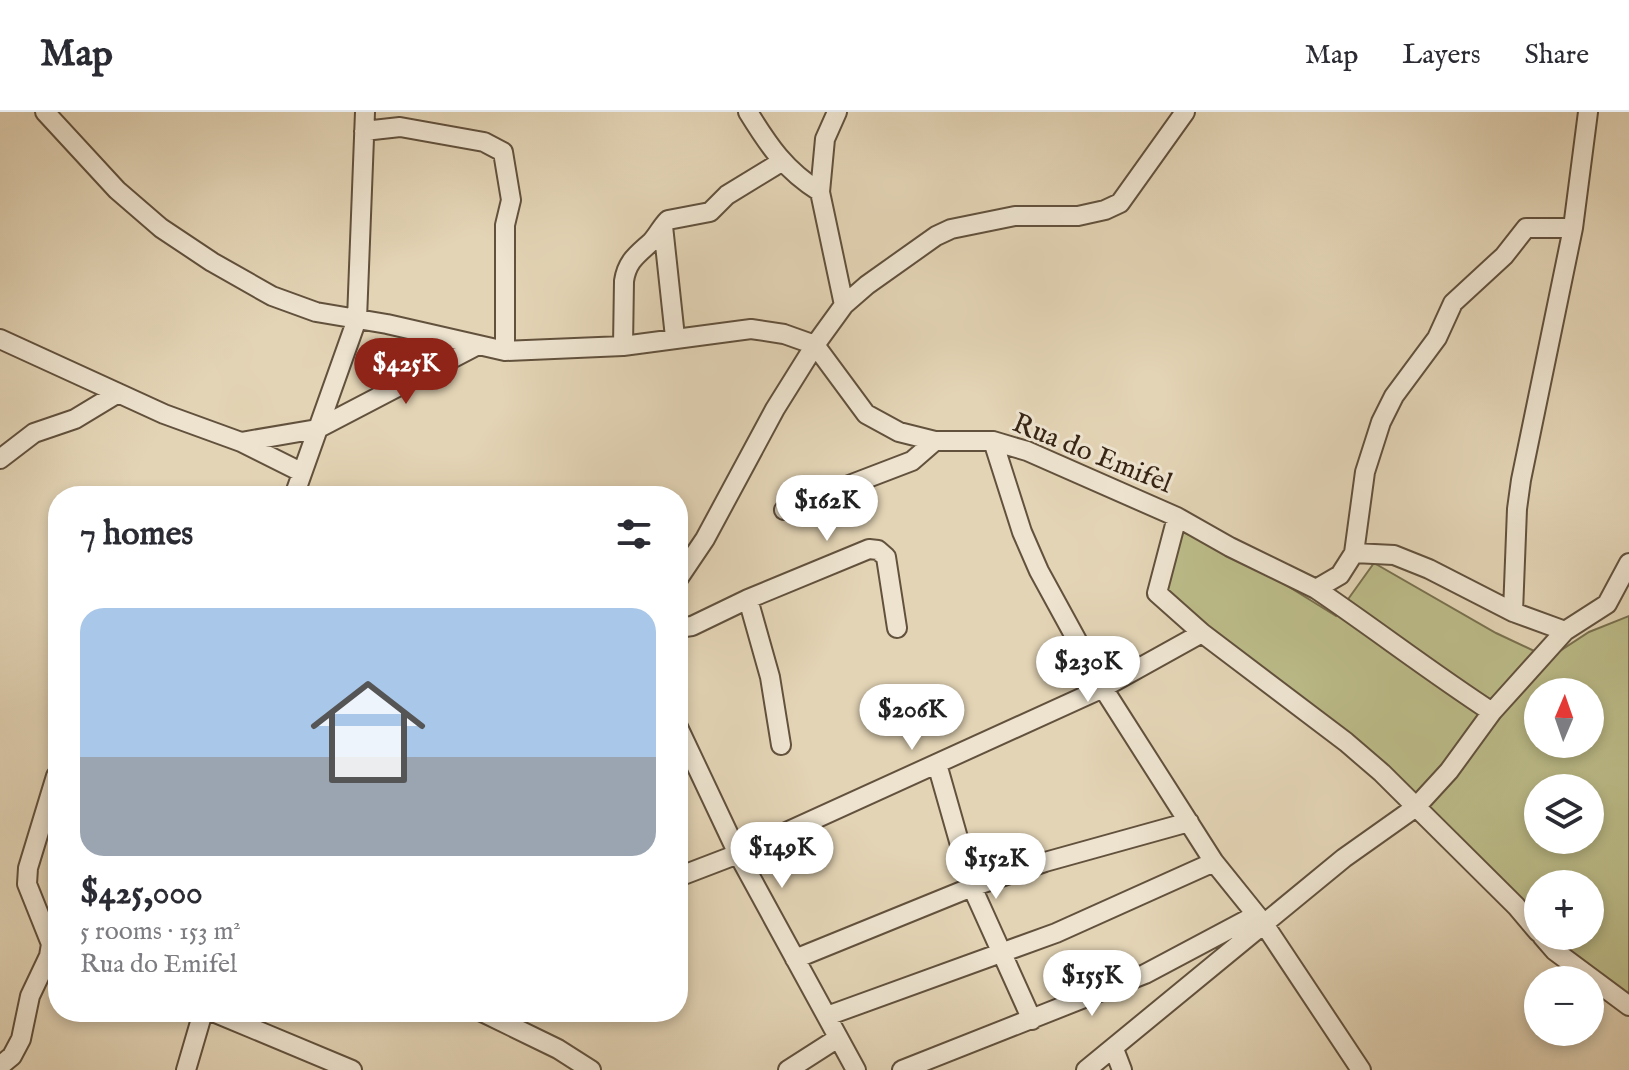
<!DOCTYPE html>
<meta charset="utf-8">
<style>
body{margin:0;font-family:"IM FELL English",serif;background:#f7f7f7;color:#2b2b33;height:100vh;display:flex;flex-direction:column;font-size:30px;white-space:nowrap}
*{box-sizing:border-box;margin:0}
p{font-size:26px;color:#7c7c81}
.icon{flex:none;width:44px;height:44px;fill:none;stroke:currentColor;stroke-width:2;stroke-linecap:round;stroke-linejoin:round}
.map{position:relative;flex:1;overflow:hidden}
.sheet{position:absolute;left:48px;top:374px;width:640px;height:536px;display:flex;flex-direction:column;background:#fff;border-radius:32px;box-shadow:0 4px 12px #0003}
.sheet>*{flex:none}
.needle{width:52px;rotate:2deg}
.buttons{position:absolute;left:1524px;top:566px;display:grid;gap:16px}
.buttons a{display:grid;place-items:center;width:80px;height:80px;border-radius:50%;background:#fff;box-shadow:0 4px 12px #0003;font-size:40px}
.price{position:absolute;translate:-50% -68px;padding:0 18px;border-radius:28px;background:#fff;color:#222;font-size:26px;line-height:52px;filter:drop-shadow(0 2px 4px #0008)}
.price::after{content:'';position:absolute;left:50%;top:48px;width:24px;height:18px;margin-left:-12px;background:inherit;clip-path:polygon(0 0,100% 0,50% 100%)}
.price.on{background:#8f2418;color:#fff}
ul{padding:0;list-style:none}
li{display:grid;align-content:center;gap:16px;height:424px;padding:0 32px}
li+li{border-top:2px solid #e1e1e2}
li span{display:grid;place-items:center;height:248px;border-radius:24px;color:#555}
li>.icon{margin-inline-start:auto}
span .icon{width:144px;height:144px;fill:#fffc;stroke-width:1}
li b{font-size:34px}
h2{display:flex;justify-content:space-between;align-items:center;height:96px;padding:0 32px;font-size:34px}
header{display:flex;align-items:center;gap:48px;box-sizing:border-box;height:112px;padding:0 40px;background:#fff;border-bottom:2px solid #e1e1e2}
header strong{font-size:38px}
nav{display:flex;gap:44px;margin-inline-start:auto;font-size:28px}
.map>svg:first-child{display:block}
.green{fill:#bb8;stroke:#79704e;stroke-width:2;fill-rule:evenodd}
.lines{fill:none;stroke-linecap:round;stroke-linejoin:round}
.minor-casing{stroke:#62513d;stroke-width:22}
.minor{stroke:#ede3cf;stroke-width:18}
.labels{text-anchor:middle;stroke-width:6;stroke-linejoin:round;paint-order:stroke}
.street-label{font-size:28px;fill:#372515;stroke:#ede3cf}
</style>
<header>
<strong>Map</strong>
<nav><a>Map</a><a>Layers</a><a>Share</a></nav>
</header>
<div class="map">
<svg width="1629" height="958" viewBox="0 0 1629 958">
<rect width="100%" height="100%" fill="#e3d4b5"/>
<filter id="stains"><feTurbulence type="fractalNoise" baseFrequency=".0025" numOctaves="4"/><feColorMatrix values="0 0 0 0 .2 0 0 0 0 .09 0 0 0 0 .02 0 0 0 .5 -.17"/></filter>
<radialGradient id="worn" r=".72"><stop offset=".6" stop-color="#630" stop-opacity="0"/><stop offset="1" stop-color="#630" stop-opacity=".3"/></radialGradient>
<path class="green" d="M1175,416L1257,455L1336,504L1374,451L1496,521L1549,546L1589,520L1629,504V894L1542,824H1590V772H1538V820L1416,695L1157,473ZM1538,580H1590V632H1538ZM1538,676H1590V728H1538Z"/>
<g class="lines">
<g class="minor-casing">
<path id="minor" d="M45,0L117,78L161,116L212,150L272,184L316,200L387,212L505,239L623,234L751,217L784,222L815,233L866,302L899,320L935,329H993L1027,339L1177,405L1230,435L1316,477L1340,463L1354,441L1394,443L1429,457L1513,500L1565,519
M748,0C769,34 785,58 820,80
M837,0L825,27L820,80L844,193
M364,19L400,15L484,30L503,40L511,88L505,113V239
M663,114L675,225
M0,227L164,302L241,330L317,317L478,233
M623,234L624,169C627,149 637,143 651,130C657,124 661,115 668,108L710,100L727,83L781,50
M993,329L1022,420L1039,459L1103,576L1214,750L1264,812L1361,958
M241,330L301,360
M0,347L34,321L75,307L118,281
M294,384L357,207L365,0
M784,398L912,349L935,329
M1177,405L1157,481L1202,521L1346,630L1382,661L1516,794L1538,820
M1354,441L1365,360L1381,310L1394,284L1437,226L1453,191L1504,144L1526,116H1573
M678,467L705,427L775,297L815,233L844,193L867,173L936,124L951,117L1015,104H1078L1105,98L1120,91L1185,0
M1316,477C1375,517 1432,561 1492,600
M748,487L770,565L781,633
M1513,500L1517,397L1521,368L1573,116L1588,0
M678,516L692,514L748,487L869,437L878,438L886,445L897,516
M678,615L738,742L856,958
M937,652L972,775L1032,908
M678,765L738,742L1103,576L1202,521
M1542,824L1555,839L1629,894
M795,847L972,775L1045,750L1189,710
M213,900L352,958
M482,900L558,937L591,958
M827,904L1056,821L1214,750
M1114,937L1122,958
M0,954L12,944L21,927L30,884L49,844L51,832L27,772L28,756L56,664
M186,958L203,900
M788,958L838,926
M902,958L1145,862L1256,803
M1086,958L1344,746L1416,695L1449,659L1492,600L1565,519L1607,492L1629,451"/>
</g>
<use href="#minor" class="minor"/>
</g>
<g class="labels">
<g class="street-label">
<text transform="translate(1093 340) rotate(22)" y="10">Rua do Emifel</text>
</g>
</g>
<rect width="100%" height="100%" filter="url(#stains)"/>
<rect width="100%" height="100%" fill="url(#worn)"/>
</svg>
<div class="buttons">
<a><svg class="needle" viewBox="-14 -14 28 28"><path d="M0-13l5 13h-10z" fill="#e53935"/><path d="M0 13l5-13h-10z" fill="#7c7c81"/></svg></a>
<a><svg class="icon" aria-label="layers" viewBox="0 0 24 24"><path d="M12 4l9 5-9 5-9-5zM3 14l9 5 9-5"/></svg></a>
<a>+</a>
<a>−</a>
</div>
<b class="price on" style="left:406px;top:294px">$425K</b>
<b class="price" style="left:827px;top:431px">$162K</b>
<b class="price" style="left:1088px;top:592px">$230K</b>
<b class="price" style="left:912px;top:640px">$206K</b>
<b class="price" style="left:782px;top:778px">$149K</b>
<b class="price" style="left:996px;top:789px">$152K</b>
<b class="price" style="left:1092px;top:906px">$155K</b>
<section class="sheet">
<h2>7 homes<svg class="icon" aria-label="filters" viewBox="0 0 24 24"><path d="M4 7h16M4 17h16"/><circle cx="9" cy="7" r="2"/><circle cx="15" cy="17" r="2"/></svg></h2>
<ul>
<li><span style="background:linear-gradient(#a9c7e8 60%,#9aa5b1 0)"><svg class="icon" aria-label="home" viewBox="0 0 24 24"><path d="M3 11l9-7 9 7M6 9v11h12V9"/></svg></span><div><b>$425,000</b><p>5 rooms · 153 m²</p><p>Rua do Emifel</p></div></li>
</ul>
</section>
</div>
